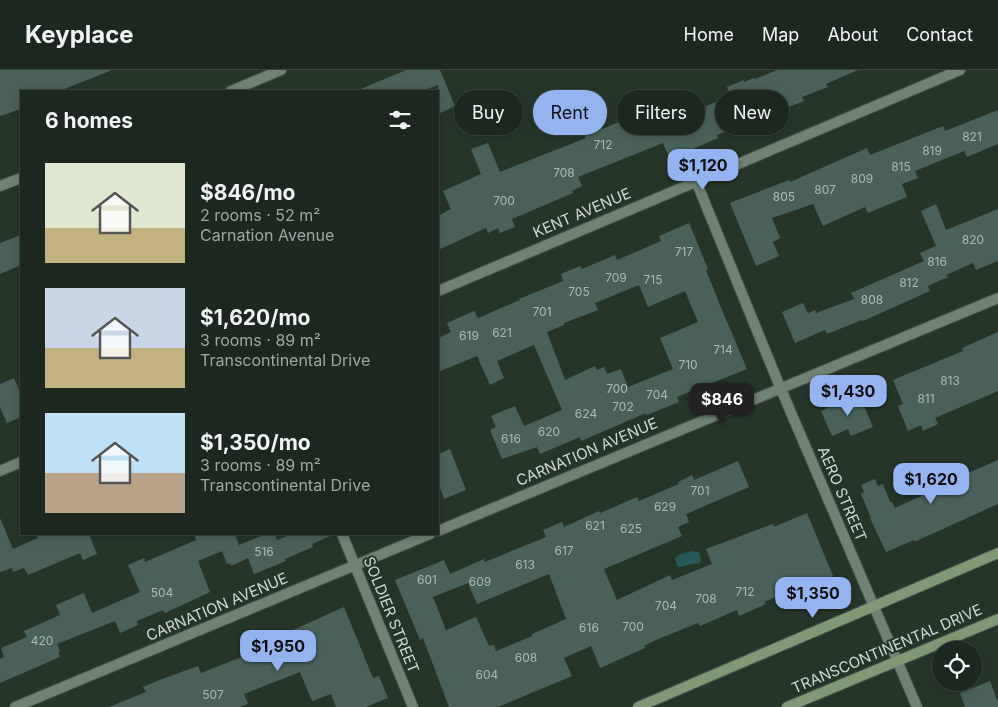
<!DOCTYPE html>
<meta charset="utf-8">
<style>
body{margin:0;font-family:Inter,sans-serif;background:#29342c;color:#f1f3f6;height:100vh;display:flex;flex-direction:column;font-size:19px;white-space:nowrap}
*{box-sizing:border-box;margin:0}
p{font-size:16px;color:#a0a6a4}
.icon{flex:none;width:28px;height:28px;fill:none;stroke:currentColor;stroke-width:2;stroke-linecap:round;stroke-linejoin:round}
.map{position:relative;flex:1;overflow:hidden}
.panel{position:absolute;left:20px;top:20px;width:419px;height:445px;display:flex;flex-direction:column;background:#1c281f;border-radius:0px;box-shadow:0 2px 8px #0003,0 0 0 1px #3a443d}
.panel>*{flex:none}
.guide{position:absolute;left:454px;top:20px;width:469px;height:45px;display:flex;gap:10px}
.fabs{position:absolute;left:932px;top:571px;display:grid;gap:10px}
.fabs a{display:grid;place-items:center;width:50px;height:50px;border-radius:50%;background:#1c281f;box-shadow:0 2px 8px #0003,0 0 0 1px #3a443d;font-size:25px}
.price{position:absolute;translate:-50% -42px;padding:0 11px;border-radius:10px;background:#95b2f1;color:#111;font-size:16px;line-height:32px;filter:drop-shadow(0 1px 2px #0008)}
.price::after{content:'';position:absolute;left:50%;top:30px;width:15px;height:11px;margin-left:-8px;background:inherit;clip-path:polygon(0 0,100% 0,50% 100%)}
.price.active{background:#222;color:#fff}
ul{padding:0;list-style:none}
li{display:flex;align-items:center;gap:15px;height:125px;padding:0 25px}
li span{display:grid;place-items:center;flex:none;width:140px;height:100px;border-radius:0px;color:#555}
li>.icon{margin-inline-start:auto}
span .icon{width:60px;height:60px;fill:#fffc;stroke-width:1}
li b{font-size:21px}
h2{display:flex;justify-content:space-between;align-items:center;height:60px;padding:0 25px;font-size:21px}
.tag{padding:0 18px;border-radius:22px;background:#1c281f;box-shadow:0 2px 8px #0003,0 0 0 1px #3a443d;font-size:18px;line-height:45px}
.tag.active{background:#95b2f1;color:#111}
header{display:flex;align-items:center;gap:30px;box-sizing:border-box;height:70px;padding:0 25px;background:#1c281f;border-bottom:1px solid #3a443d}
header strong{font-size:24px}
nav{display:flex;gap:28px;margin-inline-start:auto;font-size:18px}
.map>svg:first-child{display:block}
.water{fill:#285759}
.building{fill:#4a615a;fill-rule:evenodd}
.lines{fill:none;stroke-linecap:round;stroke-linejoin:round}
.street-casing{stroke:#435147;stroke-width:12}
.secondary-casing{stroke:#435147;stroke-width:12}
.street{stroke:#6f8273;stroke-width:10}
.secondary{stroke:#809875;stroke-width:10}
.labels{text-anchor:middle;stroke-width:4;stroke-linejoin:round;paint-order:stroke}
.number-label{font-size:12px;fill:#adbab2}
.street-label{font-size:15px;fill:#ced8d0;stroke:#253629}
</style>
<header>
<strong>Keyplace</strong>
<nav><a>Home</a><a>Map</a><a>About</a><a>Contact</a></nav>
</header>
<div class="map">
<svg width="998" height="637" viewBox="0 0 998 637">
<rect width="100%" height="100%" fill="#253629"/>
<path class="water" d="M692,481L699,482L701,491L698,494C691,493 685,497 678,497L675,489L678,485Z"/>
<path class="building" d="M0,0H110V1L59,21H21V39L0,46Z
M406,0H440L455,36L438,44V15L422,21H356Z
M777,0H858L826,14L828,17L802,27L804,31L717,65L718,68L670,89L663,73L578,107L582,116L572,121L573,123L512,149L515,157L500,163L498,158L488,163L486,158L438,180V146L451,139L443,121L481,104L471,79L488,73L500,102L586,68L581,55L598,48L602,59L646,41L652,56L687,42L688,44L730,26L727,17L744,10V12L754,8L755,9Z
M998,40V74L967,87L964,81L915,101L918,108L902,114L907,127L868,143L865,137L823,156L813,134L772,148L780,168L773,172L779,186L756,196L730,133L781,113L790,110V112L867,78L870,85L943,56L945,61Z
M936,134L946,160L998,139V191L976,200L973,193L946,205L948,207L928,216L930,221L863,251L862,250L827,264L825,260L795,273L782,242L803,233L808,243L815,240L816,243L854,229L851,223L924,191L920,183L936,176L921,141Z
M689,153L708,199L706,200L722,240L747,299L677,327L679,332L647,345L646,343L581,371L580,367L540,384L537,377L502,389L490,360L496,357L491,346L515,336L524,356L562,340L534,275L497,291L504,308L490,315L477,286L438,302V268L451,262L447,253L474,241L478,248L520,230L519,229L563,211L561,204L580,196L582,199L615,185L617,190L661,171L659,166ZM639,215L648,237L685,221L698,252L660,268L673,299L628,317L621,299L607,304L604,297L597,300L595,296L565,310L547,262L564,255V253L598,240L595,233Z
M21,165V195L0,204V173Z
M998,262V321L935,348L938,354L923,361L921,355L908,361L898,336L903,334L893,310L963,281L962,278Z
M14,308L21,325V347L7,353L0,337V314Z
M859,324L873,357L851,366L848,359L832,366L821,341Z
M450,379L466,420L444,429L438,412V384Z
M998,390V434L914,472V470L886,482L870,448H871L861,424L864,422L861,415L875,409L878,416L883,414L890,432H892L895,438L934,420L927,404L939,399L941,404L951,400L954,409Z
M738,391L749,417L686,444L689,452L678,457L682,466L604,499L617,530L670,505L672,510L712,494L706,479L773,454L774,457L807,443L833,506L805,518L804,515L764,532L766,534L739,546L737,540L700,556L698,553L656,570L644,576L645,578L600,598L591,576L564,588L572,606L498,637H449L423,568L420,570L395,510L444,490L450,504L484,489L485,492L546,467L543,460L562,452L564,457L599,441L600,443L637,427L639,431L679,414L678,412L692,405L694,410ZM549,504L566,549L532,564V566L496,581L494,575L489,576L476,547L446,560L433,527L468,513L477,534Z
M0,448L13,479L38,468L36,464H89L97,484L83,490L80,483L28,505L24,498L13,502L12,498L0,502Z
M194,464H235L239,475L266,464H275L277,470L292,464H335L312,474L313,477L285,489L286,491L254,504L248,488L231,496L230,493L227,494L222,481L198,491L210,522L165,543L163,540L137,551L138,555L120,563L115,551L57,574L60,581L58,582L60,587L0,613V589L4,587L1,578L27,567L24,561L60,545L56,535L84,523L92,543L140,522L128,495L144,488L145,492L196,470Z
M344,537L373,608L379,606L388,628L366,637H336L331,624L312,631L300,602L244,624L248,634L240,637H109L146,622L143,617L162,609L198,596L201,603L264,578L263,575L295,564L293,560Z
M990,611L998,632V637H965L960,623Z"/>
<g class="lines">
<g class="street-casing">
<path id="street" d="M231,21L281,0
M696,111L780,317L917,637
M0,116L21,108
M438,221L960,0
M0,401L21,392
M438,461L998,228
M342,464L413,637
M15,637L430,464"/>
</g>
<g class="secondary-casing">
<path id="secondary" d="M638,637L998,483
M787,637L998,549"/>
</g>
<use href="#street" class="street"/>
<use href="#secondary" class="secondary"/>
</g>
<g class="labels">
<g class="number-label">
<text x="972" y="71">821</text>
<text x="603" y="79">712</text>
<text x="932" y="85">819</text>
<text x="901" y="101">815</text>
<text x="564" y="107">708</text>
<text x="862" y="113">809</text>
<text x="825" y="124">807</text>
<text x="784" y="131">805</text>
<text x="504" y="135">700</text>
<text x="973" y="174">820</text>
<text x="684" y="186">717</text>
<text x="937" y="196">816</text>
<text x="616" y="212">709</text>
<text x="653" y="214">715</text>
<text x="909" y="217">812</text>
<text x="579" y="226">705</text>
<text x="872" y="234">808</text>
<text x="542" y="246">701</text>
<text x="502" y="267">621</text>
<text x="469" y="270">619</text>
<text x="723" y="284">714</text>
<text x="688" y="299">710</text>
<text x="950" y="315">813</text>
<text x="617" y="323">700</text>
<text x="657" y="329">704</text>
<text x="926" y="333">811</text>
<text x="623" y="341">702</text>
<text x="586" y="348">624</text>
<text x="549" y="366">620</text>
<text x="511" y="373">616</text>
<text x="700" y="425">701</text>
<text x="665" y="441">629</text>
<text x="595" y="460">621</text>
<text x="631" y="463">625</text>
<text x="564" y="485">617</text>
<text x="264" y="486">516</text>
<text x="525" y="499">613</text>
<text x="427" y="514">601</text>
<text x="480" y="516">609</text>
<text x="745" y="526">712</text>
<text x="162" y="527">504</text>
<text x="706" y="533">708</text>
<text x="666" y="540">704</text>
<text x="633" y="561">700</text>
<text x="589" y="562">616</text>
<text x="42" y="575">420</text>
<text x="526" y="592">608</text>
<text x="487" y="609">604</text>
<text x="213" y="629">507</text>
</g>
<g class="street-label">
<text transform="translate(582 143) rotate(-23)" y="5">KENT AVENUE</text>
<text transform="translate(587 382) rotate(-23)" y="5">CARNATION AVENUE</text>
<text transform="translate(842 424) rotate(67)" y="5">AERO STREET</text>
<text transform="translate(217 537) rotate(-23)" y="5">CARNATION AVENUE</text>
<text transform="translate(391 545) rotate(68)" y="5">SOLDIER STREET</text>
<text transform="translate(887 579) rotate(-23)" y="5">TRANSCONTINENTAL DRIVE</text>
</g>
</g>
</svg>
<div class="fabs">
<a><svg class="icon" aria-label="locate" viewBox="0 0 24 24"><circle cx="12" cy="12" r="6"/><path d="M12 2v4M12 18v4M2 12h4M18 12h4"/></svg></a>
</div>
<b class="price" style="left:703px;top:121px">$1,120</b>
<b class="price" style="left:848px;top:347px">$1,430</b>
<b class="price active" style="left:722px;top:355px">$846</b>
<b class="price" style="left:931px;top:435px">$1,620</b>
<b class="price" style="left:813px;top:549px">$1,350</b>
<b class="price" style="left:278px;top:602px">$1,950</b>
<div class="guide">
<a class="tag">Buy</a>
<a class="tag active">Rent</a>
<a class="tag">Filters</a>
<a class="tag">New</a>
</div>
<section class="panel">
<h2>6 homes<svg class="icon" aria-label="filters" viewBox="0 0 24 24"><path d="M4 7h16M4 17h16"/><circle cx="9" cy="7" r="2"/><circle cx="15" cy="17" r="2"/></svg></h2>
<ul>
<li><span style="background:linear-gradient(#dfe7d0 65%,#c2b280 0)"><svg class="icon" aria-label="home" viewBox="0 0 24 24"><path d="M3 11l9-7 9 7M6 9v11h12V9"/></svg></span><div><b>$846/mo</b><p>2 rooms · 52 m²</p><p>Carnation Avenue</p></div></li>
<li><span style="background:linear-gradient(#c9d6e8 60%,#c2b280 0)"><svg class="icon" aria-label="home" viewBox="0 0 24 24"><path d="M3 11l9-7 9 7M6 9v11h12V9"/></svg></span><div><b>$1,620/mo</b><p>3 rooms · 89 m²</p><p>Transcontinental Drive</p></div></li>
<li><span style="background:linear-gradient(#bfe0f5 60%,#b9a48a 0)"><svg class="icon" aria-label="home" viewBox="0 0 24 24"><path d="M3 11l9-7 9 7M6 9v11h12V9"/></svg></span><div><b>$1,350/mo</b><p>3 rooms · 89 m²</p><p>Transcontinental Drive</p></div></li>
</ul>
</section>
</div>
